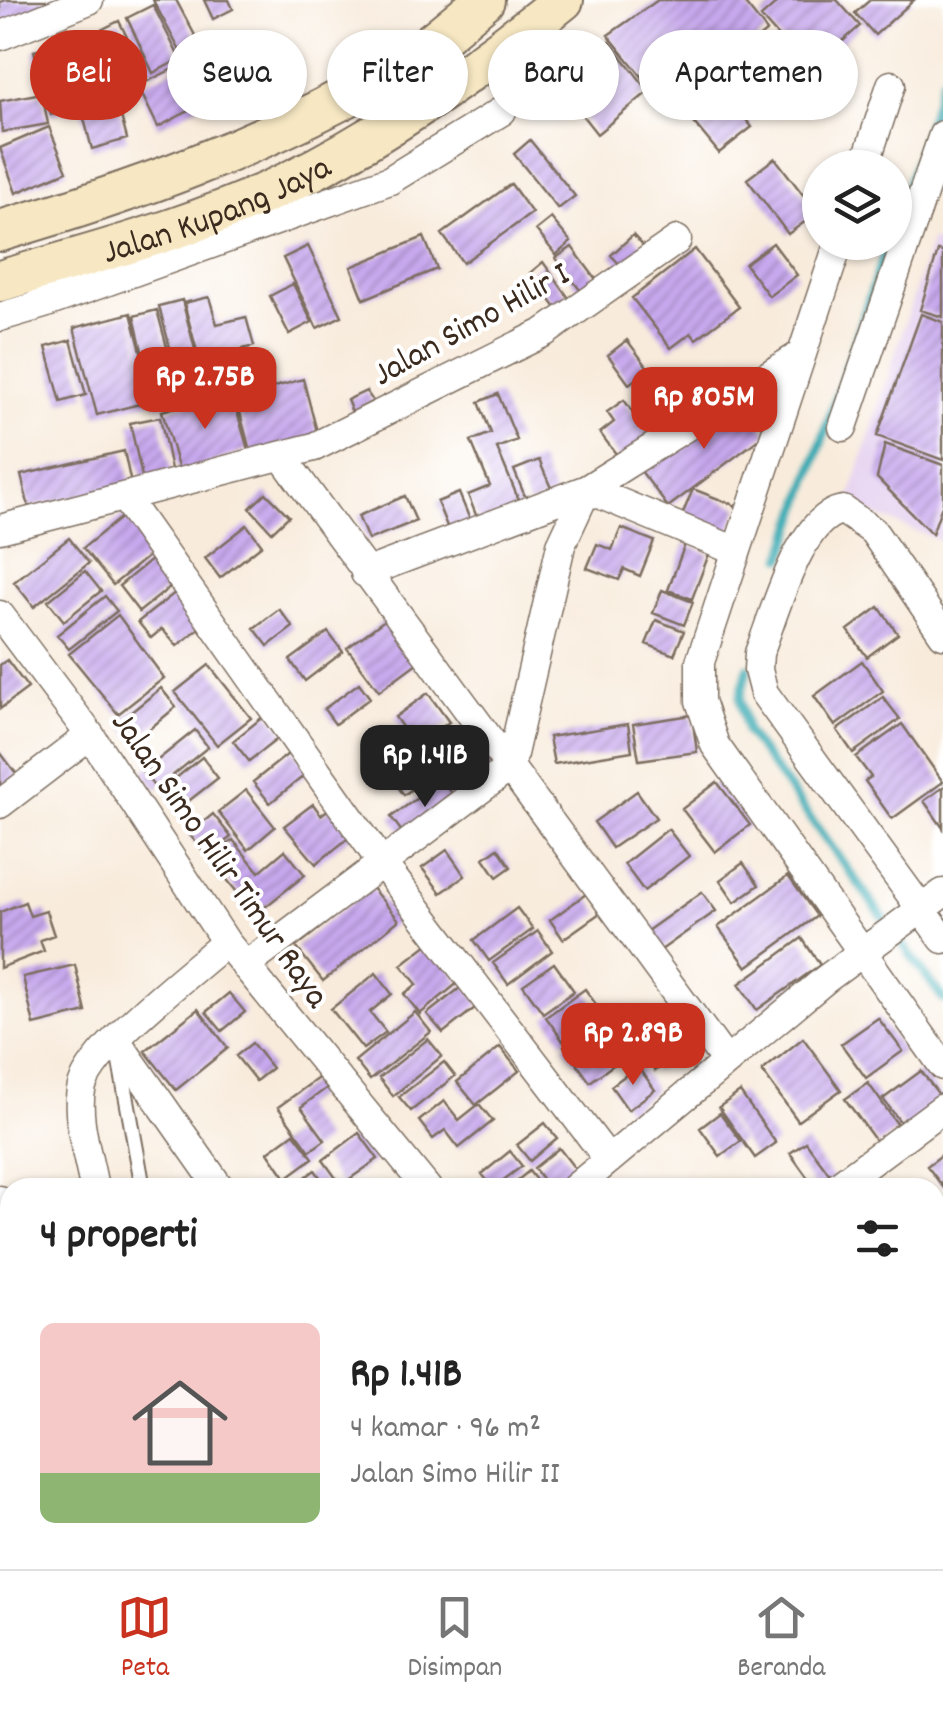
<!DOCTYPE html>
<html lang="id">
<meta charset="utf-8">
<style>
body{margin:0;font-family:Dekko,sans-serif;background:#f6f6f6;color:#222;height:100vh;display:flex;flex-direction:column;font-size:38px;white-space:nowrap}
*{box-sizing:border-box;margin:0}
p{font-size:32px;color:#767676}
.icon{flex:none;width:55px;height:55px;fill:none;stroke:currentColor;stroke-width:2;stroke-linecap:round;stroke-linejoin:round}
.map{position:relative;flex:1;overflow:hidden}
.sheet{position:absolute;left:0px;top:1178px;width:945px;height:392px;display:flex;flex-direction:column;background:#fff;border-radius:30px 30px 0 0;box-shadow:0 2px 8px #0004}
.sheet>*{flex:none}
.banner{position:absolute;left:30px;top:30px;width:885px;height:90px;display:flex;gap:20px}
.tools{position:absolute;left:802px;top:150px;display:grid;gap:20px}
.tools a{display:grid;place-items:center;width:110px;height:110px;border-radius:50%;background:#fff;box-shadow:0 2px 8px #0004;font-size:50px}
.price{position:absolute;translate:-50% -85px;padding:0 22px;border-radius:20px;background:#c8321e;color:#fff;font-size:32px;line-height:65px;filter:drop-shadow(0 2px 5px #0008)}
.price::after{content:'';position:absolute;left:50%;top:60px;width:30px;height:22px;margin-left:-15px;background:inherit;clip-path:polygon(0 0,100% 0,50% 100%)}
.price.current{background:#222;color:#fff}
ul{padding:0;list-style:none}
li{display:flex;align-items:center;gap:30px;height:250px;padding:0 40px}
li+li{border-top:2px solid #e0e0e0}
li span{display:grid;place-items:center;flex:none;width:280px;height:200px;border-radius:15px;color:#555}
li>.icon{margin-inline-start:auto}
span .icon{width:120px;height:120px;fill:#fffc;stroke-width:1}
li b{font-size:42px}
h2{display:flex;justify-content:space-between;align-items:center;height:120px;padding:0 40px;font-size:42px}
.tag{padding:0 35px;border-radius:45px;background:#fff;box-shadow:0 2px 8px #0004;font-size:35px;line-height:90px}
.tag.current{background:#c8321e;color:#fff}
.tab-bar{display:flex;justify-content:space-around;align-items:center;height:140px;border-top:2px solid #e0e0e0;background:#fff;font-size:28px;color:#767676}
.tab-bar a{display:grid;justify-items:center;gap:5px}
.tab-bar .current{color:#c8321e}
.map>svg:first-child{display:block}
.built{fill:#e6d2f0}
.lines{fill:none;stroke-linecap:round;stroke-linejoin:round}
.stream{stroke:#39abb4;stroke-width:9}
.building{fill:url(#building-hatch)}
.service-casing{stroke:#7d6e60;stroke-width:18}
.minor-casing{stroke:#7d6e60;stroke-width:31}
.secondary-casing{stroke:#7d6e60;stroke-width:44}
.service{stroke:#fff;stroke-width:14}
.minor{stroke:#fff;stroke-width:28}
.secondary{stroke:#f7e8c3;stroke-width:40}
.labels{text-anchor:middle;stroke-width:8;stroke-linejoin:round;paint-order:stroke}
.street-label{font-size:35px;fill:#3b2a1e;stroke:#fff}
</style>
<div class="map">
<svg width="943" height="1569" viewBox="0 0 943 1569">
<defs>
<pattern id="building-hatch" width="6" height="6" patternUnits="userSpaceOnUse" patternTransform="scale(2.5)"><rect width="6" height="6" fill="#c7a8ee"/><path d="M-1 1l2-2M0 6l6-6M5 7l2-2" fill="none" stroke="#a389c0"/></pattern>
</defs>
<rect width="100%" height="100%" fill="#fff"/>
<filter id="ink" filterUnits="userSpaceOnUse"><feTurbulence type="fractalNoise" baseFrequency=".01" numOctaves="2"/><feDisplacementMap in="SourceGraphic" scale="20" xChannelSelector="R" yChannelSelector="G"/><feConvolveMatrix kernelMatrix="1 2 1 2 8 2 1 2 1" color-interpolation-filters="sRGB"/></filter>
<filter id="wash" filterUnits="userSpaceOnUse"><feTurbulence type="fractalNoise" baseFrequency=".0048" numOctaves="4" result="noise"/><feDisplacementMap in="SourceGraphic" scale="40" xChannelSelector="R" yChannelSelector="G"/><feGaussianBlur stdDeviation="2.25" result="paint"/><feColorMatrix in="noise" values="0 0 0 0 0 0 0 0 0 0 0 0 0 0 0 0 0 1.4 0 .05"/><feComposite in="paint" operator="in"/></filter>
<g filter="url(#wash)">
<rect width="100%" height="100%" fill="#f8ebdb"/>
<path class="built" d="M931,240L943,244V542L848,504Z"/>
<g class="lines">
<path class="stream" d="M895,222L943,79
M783,558L888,242
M748,668L740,698L747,732L943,999"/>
</g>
<g id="blocks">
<path class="building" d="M6,0H46L51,13L0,33V2Z
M153,0H176L206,56L188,66Z
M204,0H229L233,9L213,19Z
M658,0H742L767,31L687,96L679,87L662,101L608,35Z
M780,0H837L860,26L809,71L761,17Z
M870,0H914L875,35L855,13Z
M153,5L180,59L153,73L127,18Z
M119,21L147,77L121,90L93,34Z
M776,41L806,78L756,119L725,82Z
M610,42L649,91L597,134L560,87Z
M60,44L77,107L51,115L34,51Z
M181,65L200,105L158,127L138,86Z
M718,85L752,127L719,153L685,112Z
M113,86L127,139L92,149L78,96Z
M42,93L48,124L2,132L0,101Z
M49,127L67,171L16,193L0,148Z
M530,140L575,196L558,209L514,154Z
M775,158L817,213L788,234L747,179Z
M511,184L532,213L463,263L442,234Z
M551,218L571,242L556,255L536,230Z
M633,235L645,248L623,268L611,255Z
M424,237L437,269L364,299L351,267Z
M773,243L797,275L769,296L745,264Z
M308,246L342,316L317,328L283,258Z
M572,247L598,282L583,294L556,258Z
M695,249L739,307L696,339L691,333L671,348L632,298Z
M938,251L943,252V317L920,310Z
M543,262L571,301L559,312L530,273Z
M293,284L312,322L289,334L270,296Z
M209,297L217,324L246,317L254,346L224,354L233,386L258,379L261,391L303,379L320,443L253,462L233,386L208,392L184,303Z
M182,300L206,391L183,397L159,306Z
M157,310L181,400L157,406L155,400L97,415L74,328L131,313L152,394L134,316Z
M921,314L943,322V460L877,436Z
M71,340L86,395L61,402L46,347Z
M627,340L649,369L629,384L608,355Z
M231,391L248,450L180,474L162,411Z
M366,391L373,401L352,412L347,400Z
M498,394L517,440L497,448L522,508L480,525L468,495L490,486L471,441L491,433L479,402Z
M739,396L767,433L668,507L641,471Z
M624,400L651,437L620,459L600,433L614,422L607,412Z
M160,417L172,474L143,481L130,423Z
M885,444L943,465V503L932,534L877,478Z
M124,451L131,484L29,508L21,475Z
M539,460L554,495L529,506L514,470Z
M693,489L739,507L725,543L678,525Z
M266,493L289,516L272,532L250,508Z
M459,493L473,527L451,536L437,502Z
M405,496L416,521L368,540L358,516Z
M124,515L153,552L113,585L83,548Z
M247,525L262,545L220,578L205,558Z
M621,528L654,541L640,576L624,569L619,580L587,568L597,544L612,550Z
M69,538L89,563L34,607L14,582Z
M685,544L709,554L692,599L668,590Z
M152,559L173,585L139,612L119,586Z
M85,571L101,591L64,621L48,601Z
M662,590L693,602L684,625L653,613Z
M176,592L203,625L177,646L162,629L151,638L138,622Z
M105,596L117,611L69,649L57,635Z
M879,607L898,634L867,657L848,630Z
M279,609L293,627L268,646L254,628Z
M118,615L164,678L118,714L69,654Z
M390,616L421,660L379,691L347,648Z
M656,620L684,631L674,655L646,644Z
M328,632L343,652L305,681L290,660Z
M7,660L28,688L0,709V665Z
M862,661L883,691L835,726L814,696Z
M209,665L251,718L217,745L175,692Z
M359,683L370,698L335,724L324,709Z
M161,688L176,707L135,741L119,722Z
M428,693L449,722L416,747L395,717Z
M883,697L900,719L853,753L837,730Z
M269,712L285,733L249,761L233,741Z
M692,715L697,752L639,760L633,724Z
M628,724L632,751L554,764L549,737Z
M902,724L943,782L892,819L865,781L871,777L856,757Z
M195,730L208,747L156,789L143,772Z
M486,748L497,763L469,784L458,769Z
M293,750L310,771L270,803L253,782Z
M0,752L18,776L0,789Z
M425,756L436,771L404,795L393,780Z
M202,757L218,778L181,807L165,787Z
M442,780L458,804L408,840L391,817Z
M717,782L750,825L715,852L682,809Z
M943,787V828L924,801Z
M246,790L275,827L248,850L218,812Z
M637,791L656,818L612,848L594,822Z
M313,804L321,815L334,805L356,832L316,864L284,826Z
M213,814L231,837L207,856L189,834Z
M668,829L689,856L644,891L624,864Z
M233,840L259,872L285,850L305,875L255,915L210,858Z
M498,848L511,867L497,877L484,858Z
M447,850L465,876L441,893L422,868Z
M743,863L759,885L735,902L720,880Z
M788,876L817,916L747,967L718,927Z
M371,887L399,920L323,981L296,947Z
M702,892L716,911L661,950L647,931Z
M586,894L600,913L563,939L550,920Z
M25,902L30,916L46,911L54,935L40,940L44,951L0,968V912Z
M517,908L533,929L489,961L474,940Z
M538,931L552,951L508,984L493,963Z
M802,938L820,965L757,1010L739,984Z
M433,940L459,982L420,1014L404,994L417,984L401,965Z
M554,963L574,991L543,1013L523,985Z
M75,965L86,1012L34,1025L23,977Z
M376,973L392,994L370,1012L386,1032L363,1049L331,1009Z
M465,984L480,1004L443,1033L427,1014Z
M585,989L602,1013L563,1041L546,1017Z
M229,993L245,1012L222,1031L206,1012Z
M198,1009L228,1048L176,1090L145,1051Z
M415,1012L431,1032L370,1080L355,1061Z
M606,1017L631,1052L590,1082L564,1046Z
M878,1018L903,1051L866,1078L841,1044Z
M669,1035L681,1052L655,1071L642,1054Z
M803,1038L841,1090L798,1121L762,1071Z
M428,1039L442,1056L393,1096L379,1078Z
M252,1043L272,1068L256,1081L236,1056Z
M500,1047L519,1071L476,1105L457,1082Z
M444,1062L455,1076L411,1111L399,1097Z
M638,1066L655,1090L628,1110L611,1086Z
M921,1071L943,1100L907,1131L883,1099Z
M321,1076L328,1087L301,1107L325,1140L310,1151L278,1107Z
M868,1083L900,1128L878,1144L845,1099Z
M740,1092L776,1143L755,1158L719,1107Z
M444,1101L459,1120L479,1104L493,1121L459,1148L445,1130L433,1139L419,1121Z
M720,1113L741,1141L720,1156L700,1128Z
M545,1123L557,1138L530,1161L517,1145Z
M294,1133L313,1158L286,1178L268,1152Z
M359,1133L378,1159L341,1185L323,1160Z
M806,1142L833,1179L821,1188H815L790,1153Z
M559,1148L579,1174L562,1188H549L534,1168Z
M510,1151L522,1166L493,1188L482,1174Z
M943,1154V1187L927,1166Z
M315,1170L328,1188H291Z
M529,1171L542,1188H508Z
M943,1355V1387L935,1376V1360Z
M939,1396L943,1403V1433L938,1437L935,1399Z
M0,1451L10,1472V1508L0,1521Z
M943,1532V1569H930L923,1560H935V1538Z
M89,1560H141V1569H90Z
M249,1560H275L262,1569H236Z
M319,1560H382L389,1569H325Z
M531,1560H609L596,1569H537Z
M616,1560H681L687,1569H622Z
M772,1560H786L793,1569H760Z
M791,1560H824L811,1569H798Z"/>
</g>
</g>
<g filter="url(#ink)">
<use href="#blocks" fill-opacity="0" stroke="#7d6e60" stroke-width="2.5"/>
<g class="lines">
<g class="service-casing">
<path id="service" d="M119,1056L143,1188"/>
</g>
<g class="minor-casing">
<path id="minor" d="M0,36L89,0
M864,168L891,85
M839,242L700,662V701L715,745L943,1066
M40,269L44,304L390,180L502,111
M0,317L44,304
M843,427L943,135
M283,458L725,1060
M587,489L802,354
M587,489L736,551
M124,497L382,863L609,1160
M0,529L314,447L545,332L677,240
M0,615L90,735L226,942L427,1188
M943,634L873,531L843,510C799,516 775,614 759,653L758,670L764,693L943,939
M0,804L90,735
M245,966L510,767L561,545L587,489L365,573
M116,1040L220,1188
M94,1188C89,1158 74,1115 82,1086C94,1046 192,972 226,942
M575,1188L826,979L943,893
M835,1188L943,1108
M0,1200L10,1274
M935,1287L943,1281
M0,1350L10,1343
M935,1494L943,1488
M0,1554L10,1546
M151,1560L152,1569
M308,1560L314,1569
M507,1560L513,1569
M703,1560L710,1569
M911,1560L917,1569
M208,1569L221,1560
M832,1569L845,1560"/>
</g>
<g class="secondary-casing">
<g id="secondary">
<path d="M0,231C131,193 261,146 381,78C418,57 451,27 484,0"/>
<path id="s1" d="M0,281C98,252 197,227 289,182C387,134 479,68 563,0"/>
</g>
</g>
<use href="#service" class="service"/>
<use href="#minor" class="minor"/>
<use href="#secondary" class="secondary"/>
</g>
</g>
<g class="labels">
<g class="street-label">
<text dy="12" stroke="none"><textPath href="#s1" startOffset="228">Jalan Kupang Jaya</textPath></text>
<text transform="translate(470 322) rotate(-29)" y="12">Jalan Simo Hilir I</text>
<text transform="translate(222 858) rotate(55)" y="12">Jalan Simo Hilir Timur Raya</text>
</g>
</g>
</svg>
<div class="tools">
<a><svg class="icon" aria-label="layers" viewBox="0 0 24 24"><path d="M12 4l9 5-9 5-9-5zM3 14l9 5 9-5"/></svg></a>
</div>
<b class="price" style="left:205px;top:432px">Rp 2.75B</b>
<b class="price" style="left:704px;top:452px">Rp 805M</b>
<b class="price current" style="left:425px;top:810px">Rp 1.41B</b>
<b class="price" style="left:633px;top:1088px">Rp 2.89B</b>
<div class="banner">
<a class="tag current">Beli</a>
<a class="tag">Sewa</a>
<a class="tag">Filter</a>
<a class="tag">Baru</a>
<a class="tag">Apartemen</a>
</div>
<section class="sheet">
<h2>4 properti<svg class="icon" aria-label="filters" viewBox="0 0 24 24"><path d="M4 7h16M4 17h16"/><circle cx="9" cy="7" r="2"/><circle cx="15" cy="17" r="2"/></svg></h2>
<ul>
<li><span style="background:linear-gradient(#f6c9c9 75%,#8fb573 0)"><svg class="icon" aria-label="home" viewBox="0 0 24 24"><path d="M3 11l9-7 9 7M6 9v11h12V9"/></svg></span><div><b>Rp 1.41B</b><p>4 kamar · 96 m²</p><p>Jalan Simo Hilir II</p></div></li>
</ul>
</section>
</div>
<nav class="tab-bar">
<a class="current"><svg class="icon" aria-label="map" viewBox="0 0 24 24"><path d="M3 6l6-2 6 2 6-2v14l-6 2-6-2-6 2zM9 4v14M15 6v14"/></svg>Peta</a>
<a><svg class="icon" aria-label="saved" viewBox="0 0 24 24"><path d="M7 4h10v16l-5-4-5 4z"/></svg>Disimpan</a>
<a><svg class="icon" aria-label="home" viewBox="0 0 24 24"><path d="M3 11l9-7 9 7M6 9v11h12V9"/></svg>Beranda</a>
</nav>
